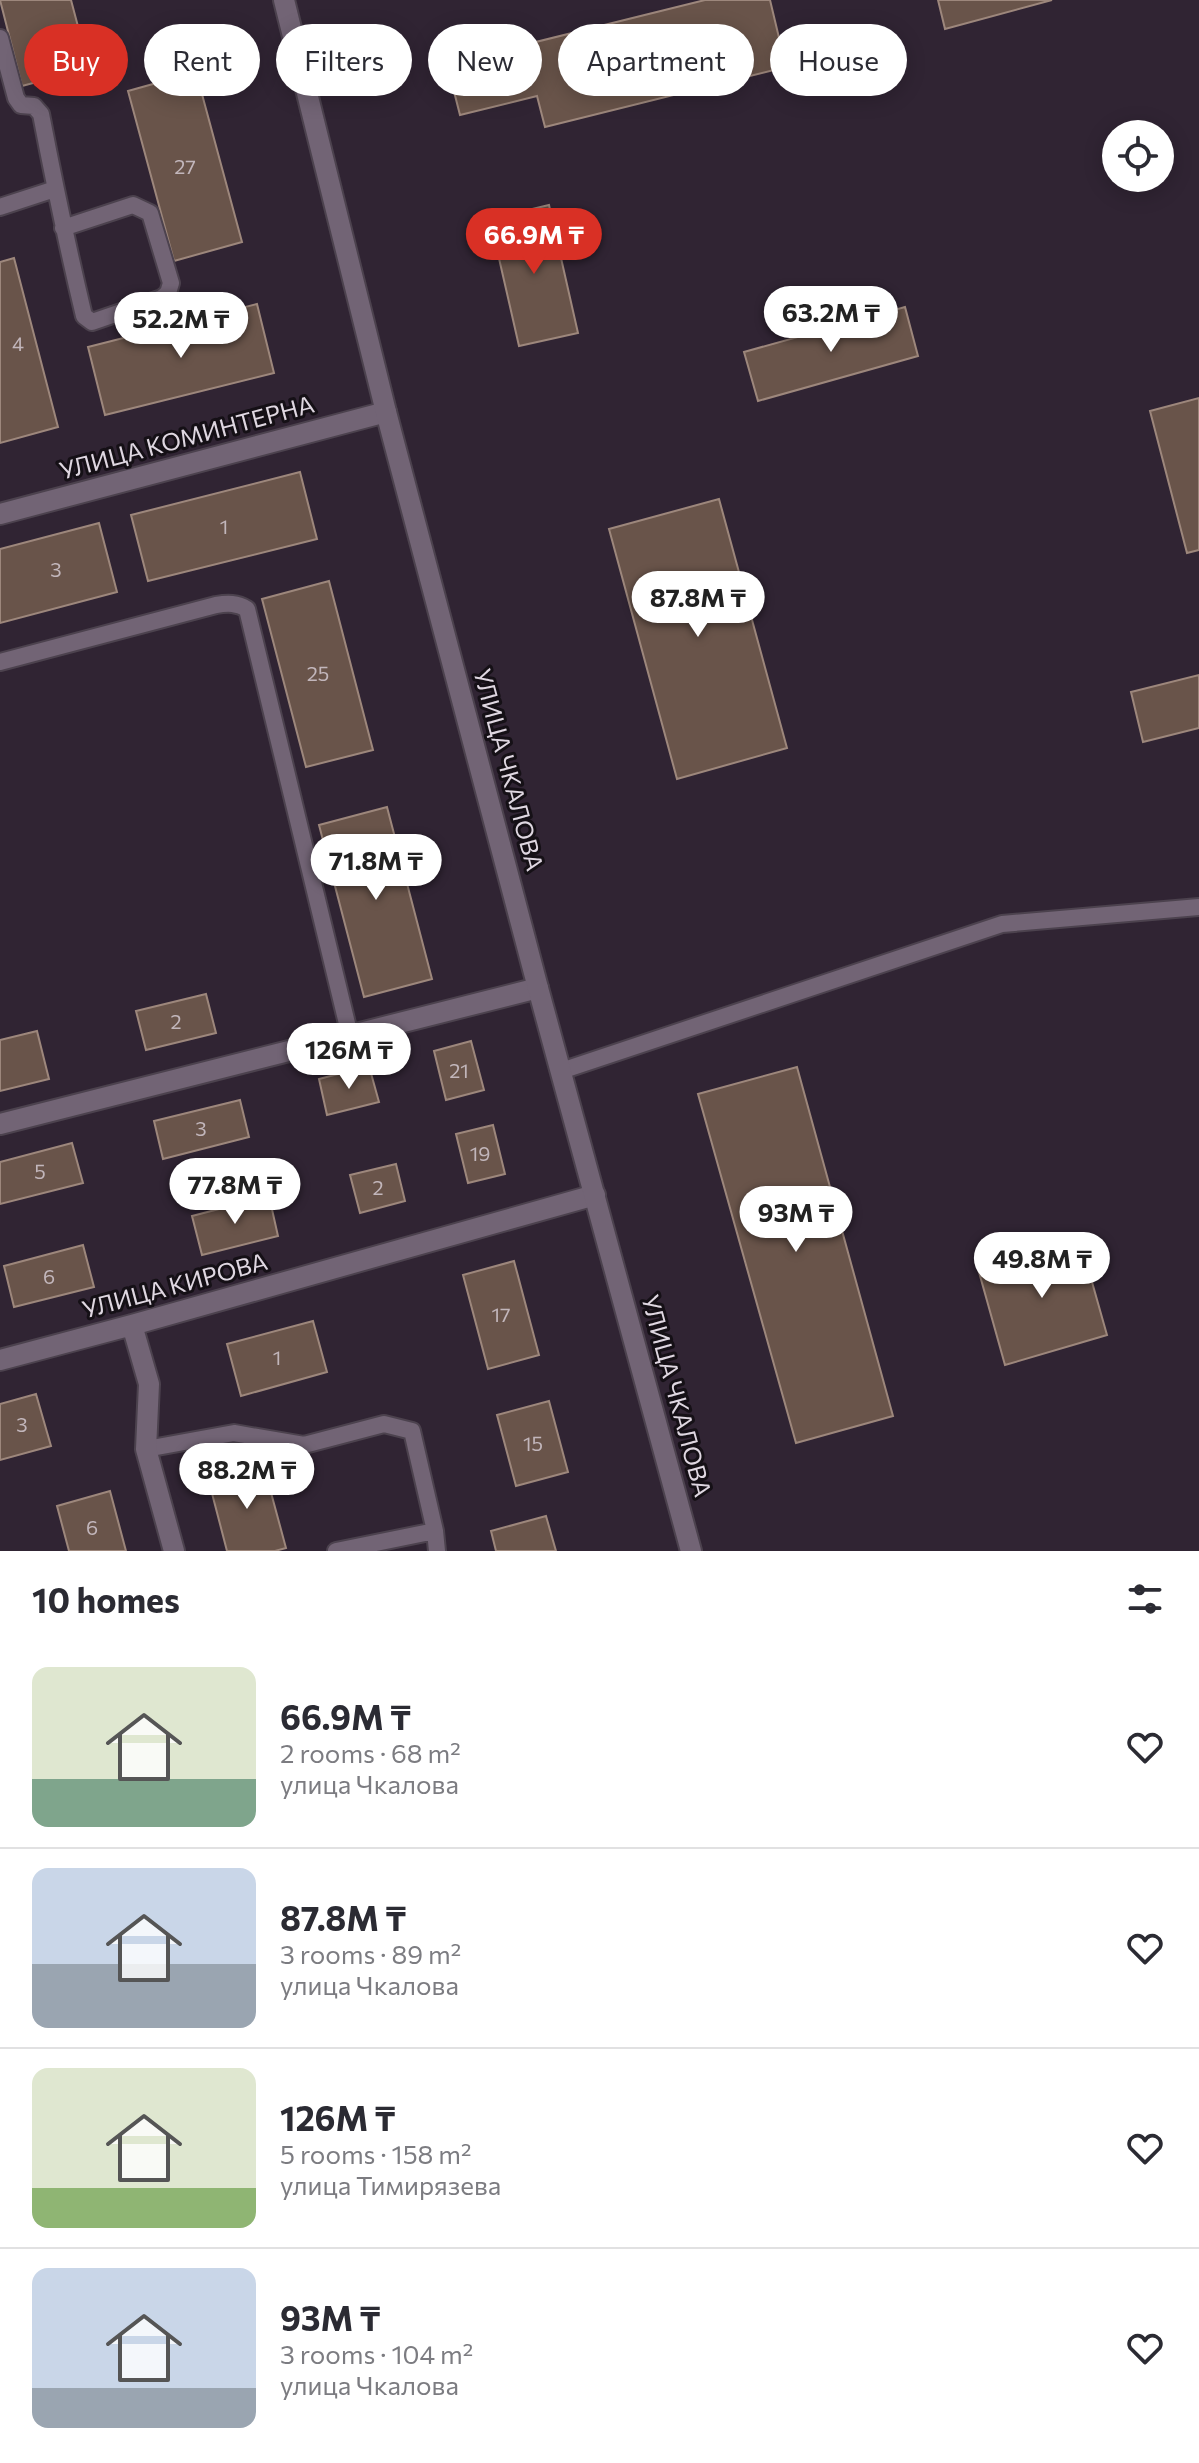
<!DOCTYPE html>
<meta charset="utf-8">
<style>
body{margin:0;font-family:Commissioner,sans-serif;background:#f2f2f3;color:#2b2b33;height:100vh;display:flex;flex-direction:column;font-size:30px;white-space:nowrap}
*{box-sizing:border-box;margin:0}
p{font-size:26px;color:#7c7c81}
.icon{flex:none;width:44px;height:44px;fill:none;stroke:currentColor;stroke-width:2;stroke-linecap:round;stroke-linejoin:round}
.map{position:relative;height:1551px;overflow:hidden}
.panel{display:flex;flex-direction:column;background:#fff;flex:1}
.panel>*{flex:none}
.top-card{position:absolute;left:24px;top:24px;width:1152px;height:72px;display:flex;gap:16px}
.fabs{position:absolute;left:1102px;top:120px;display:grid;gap:16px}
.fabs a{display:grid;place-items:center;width:72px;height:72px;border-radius:50%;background:#fff;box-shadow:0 4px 20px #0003;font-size:40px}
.price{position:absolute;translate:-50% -68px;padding:0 18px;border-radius:28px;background:#fff;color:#222;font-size:26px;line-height:52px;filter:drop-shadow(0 2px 4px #0008)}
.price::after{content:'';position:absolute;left:50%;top:48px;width:24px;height:18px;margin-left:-12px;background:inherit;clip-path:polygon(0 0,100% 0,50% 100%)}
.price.selected{background:#d93025;color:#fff}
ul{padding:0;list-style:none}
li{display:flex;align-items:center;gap:24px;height:200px;padding:0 32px}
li+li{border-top:2px solid #e1e1e2}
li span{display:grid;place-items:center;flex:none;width:224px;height:160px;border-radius:16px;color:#555}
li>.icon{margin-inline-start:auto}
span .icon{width:96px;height:96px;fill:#fffc;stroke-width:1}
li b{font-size:34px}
h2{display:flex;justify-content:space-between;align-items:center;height:96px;padding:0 32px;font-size:34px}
.chip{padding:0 28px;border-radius:36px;background:#fff;box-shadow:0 4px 20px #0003;font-size:28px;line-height:72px}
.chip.selected{background:#d93025;color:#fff}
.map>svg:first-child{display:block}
.building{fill:#69544a;stroke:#9d877c;stroke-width:2}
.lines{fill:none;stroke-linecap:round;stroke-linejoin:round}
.service-casing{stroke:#4c424e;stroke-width:20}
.minor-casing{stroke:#4c424e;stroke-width:24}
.secondary-casing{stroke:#4c424e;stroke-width:24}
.service{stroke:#726475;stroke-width:16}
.minor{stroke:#726475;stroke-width:20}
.secondary{stroke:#726475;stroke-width:20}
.labels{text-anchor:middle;stroke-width:6;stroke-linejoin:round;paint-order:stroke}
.number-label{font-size:20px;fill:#c2b6bb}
.street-label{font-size:24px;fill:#dfd7e1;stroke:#151016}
</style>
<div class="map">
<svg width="1199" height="1551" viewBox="0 0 1199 1551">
<rect width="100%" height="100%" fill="#302433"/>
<path class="building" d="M0,0H71L89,68L22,86Z
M705,0H770L786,67L545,127L537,96L460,115L447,64Z
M938,0H1052L945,29Z
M196,72L242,242L174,261L128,91Z
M549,205L578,333L519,346L490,219Z
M14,258L58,427L0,443V262Z
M257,304L274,373L105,415L88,347Z
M905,307L918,356L758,401L744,352Z
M1199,398V550L1187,553L1150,411Z
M300,472L317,539L148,581L131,515Z
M719,499L787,748L677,779L609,529Z
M99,523L117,592L0,623V549Z
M329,581L373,750L306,767L262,599Z
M1199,675V728L1143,742L1131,692Z
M387,807L432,979L364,997L319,825Z
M206,994L216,1033L146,1050L136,1011Z
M37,1031L49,1079L0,1091V1040Z
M471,1041L484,1090L446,1100L434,1051Z
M369,1066L379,1102L327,1115L319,1079Z
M797,1067L893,1416L796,1443L698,1094Z
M240,1100L249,1137L163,1159L154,1121Z
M493,1125L505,1174L468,1183L456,1134Z
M72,1143L83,1183L0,1204V1162Z
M396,1164L405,1201L360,1213L350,1175Z
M269,1196L278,1236L202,1255L192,1216Z
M1079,1236L1107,1335L1005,1365L977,1265Z
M83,1245L94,1287L14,1307L4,1266Z
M514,1261L539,1355L488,1369L463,1275Z
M313,1321L327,1372L241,1396L227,1344Z
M36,1394L51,1446L0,1460V1404Z
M549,1401L568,1472L516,1486L497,1415Z
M263,1463L286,1548L275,1551H227L208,1478Z
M110,1491L126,1551H69L57,1506Z
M546,1516L556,1551H496L491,1531Z"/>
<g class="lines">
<g class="service-casing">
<path id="service" d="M0,38L16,98L21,105L34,106L41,114C54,182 68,249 84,316L92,322L162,298L168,293L171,283L150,213L133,205L63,228
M0,207L55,189
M0,662L216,605C228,603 237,603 247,609L350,1036
M561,1071L1002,924L1199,907
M146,1449L234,1433L304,1445L384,1424L412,1431L435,1531L437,1551
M336,1551L435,1531"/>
</g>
<g class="minor-casing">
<path id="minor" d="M0,514L386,412
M0,1124L538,988
M132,1325L149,1384L146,1449L174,1551
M0,1360L132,1325L595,1195"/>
</g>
<g class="secondary-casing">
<path id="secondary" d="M284,0L386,412L538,988L691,1551"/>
</g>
<use href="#service" class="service"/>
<use href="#minor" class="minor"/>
<use href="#secondary" class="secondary"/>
</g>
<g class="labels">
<g class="number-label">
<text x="185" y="174">27</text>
<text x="18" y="351">4</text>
<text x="224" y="534">1</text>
<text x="56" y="577">3</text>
<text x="318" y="681">25</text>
<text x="176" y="1029">2</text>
<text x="459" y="1078">21</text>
<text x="201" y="1136">3</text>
<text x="480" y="1161">19</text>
<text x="40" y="1179">5</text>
<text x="378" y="1195">2</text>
<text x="49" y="1284">6</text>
<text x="501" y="1322">17</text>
<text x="277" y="1365">1</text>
<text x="22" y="1432">3</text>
<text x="533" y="1451">15</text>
<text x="92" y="1535">6</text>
</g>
<g class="street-label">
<text transform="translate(187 438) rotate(-15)" y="8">УЛИЦА КОМИНТЕРНА</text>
<text transform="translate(508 770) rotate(75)" y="8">УЛИЦА ЧКАЛОВА</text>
<text transform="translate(175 1286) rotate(-15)" y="8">УЛИЦА КИРОВА</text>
<text transform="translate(676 1396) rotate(75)" y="8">УЛИЦА ЧКАЛОВА</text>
</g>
</g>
</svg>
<div class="fabs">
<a><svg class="icon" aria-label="locate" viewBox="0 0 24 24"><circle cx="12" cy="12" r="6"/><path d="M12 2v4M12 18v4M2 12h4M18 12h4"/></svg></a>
</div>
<b class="price selected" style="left:534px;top:276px">66.9M ₸</b>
<b class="price" style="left:831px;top:354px">63.2M ₸</b>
<b class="price" style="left:181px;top:360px">52.2M ₸</b>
<b class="price" style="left:698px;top:639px">87.8M ₸</b>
<b class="price" style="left:376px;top:902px">71.8M ₸</b>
<b class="price" style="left:349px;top:1091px">126M ₸</b>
<b class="price" style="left:235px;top:1226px">77.8M ₸</b>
<b class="price" style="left:796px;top:1254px">93M ₸</b>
<b class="price" style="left:1042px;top:1300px">49.8M ₸</b>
<b class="price" style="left:247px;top:1511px">88.2M ₸</b>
<div class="top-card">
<a class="chip selected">Buy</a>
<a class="chip">Rent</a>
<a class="chip">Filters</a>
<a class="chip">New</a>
<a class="chip">Apartment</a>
<a class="chip">House</a>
</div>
</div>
<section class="panel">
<h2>10 homes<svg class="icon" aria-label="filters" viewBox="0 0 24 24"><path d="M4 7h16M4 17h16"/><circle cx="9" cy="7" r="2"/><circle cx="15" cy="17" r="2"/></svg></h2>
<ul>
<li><span style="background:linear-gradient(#dfe7d0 70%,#7fa58c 0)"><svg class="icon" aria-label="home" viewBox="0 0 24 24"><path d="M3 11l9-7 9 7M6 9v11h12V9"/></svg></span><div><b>66.9M ₸</b><p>2 rooms · 68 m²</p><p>улица Чкалова</p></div><svg class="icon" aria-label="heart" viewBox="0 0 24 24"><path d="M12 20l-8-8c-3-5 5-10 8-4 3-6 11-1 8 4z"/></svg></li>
<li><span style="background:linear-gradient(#c9d6e8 60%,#9aa5b1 0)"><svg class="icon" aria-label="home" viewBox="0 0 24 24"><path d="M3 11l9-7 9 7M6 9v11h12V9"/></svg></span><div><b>87.8M ₸</b><p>3 rooms · 89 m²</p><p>улица Чкалова</p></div><svg class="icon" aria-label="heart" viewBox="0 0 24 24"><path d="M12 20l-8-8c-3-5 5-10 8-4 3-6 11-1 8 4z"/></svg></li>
<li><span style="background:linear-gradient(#dfe7d0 75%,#8fb573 0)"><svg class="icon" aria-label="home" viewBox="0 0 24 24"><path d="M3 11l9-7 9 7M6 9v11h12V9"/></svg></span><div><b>126M ₸</b><p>5 rooms · 158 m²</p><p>улица Тимирязева</p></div><svg class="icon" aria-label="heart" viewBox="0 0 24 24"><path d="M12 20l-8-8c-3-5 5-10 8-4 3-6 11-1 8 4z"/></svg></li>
<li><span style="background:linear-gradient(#c9d6e8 75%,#9aa5b1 0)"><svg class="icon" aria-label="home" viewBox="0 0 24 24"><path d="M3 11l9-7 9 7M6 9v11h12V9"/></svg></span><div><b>93M ₸</b><p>3 rooms · 104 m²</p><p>улица Чкалова</p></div><svg class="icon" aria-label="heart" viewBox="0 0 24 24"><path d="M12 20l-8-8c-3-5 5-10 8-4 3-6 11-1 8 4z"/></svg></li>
</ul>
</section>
